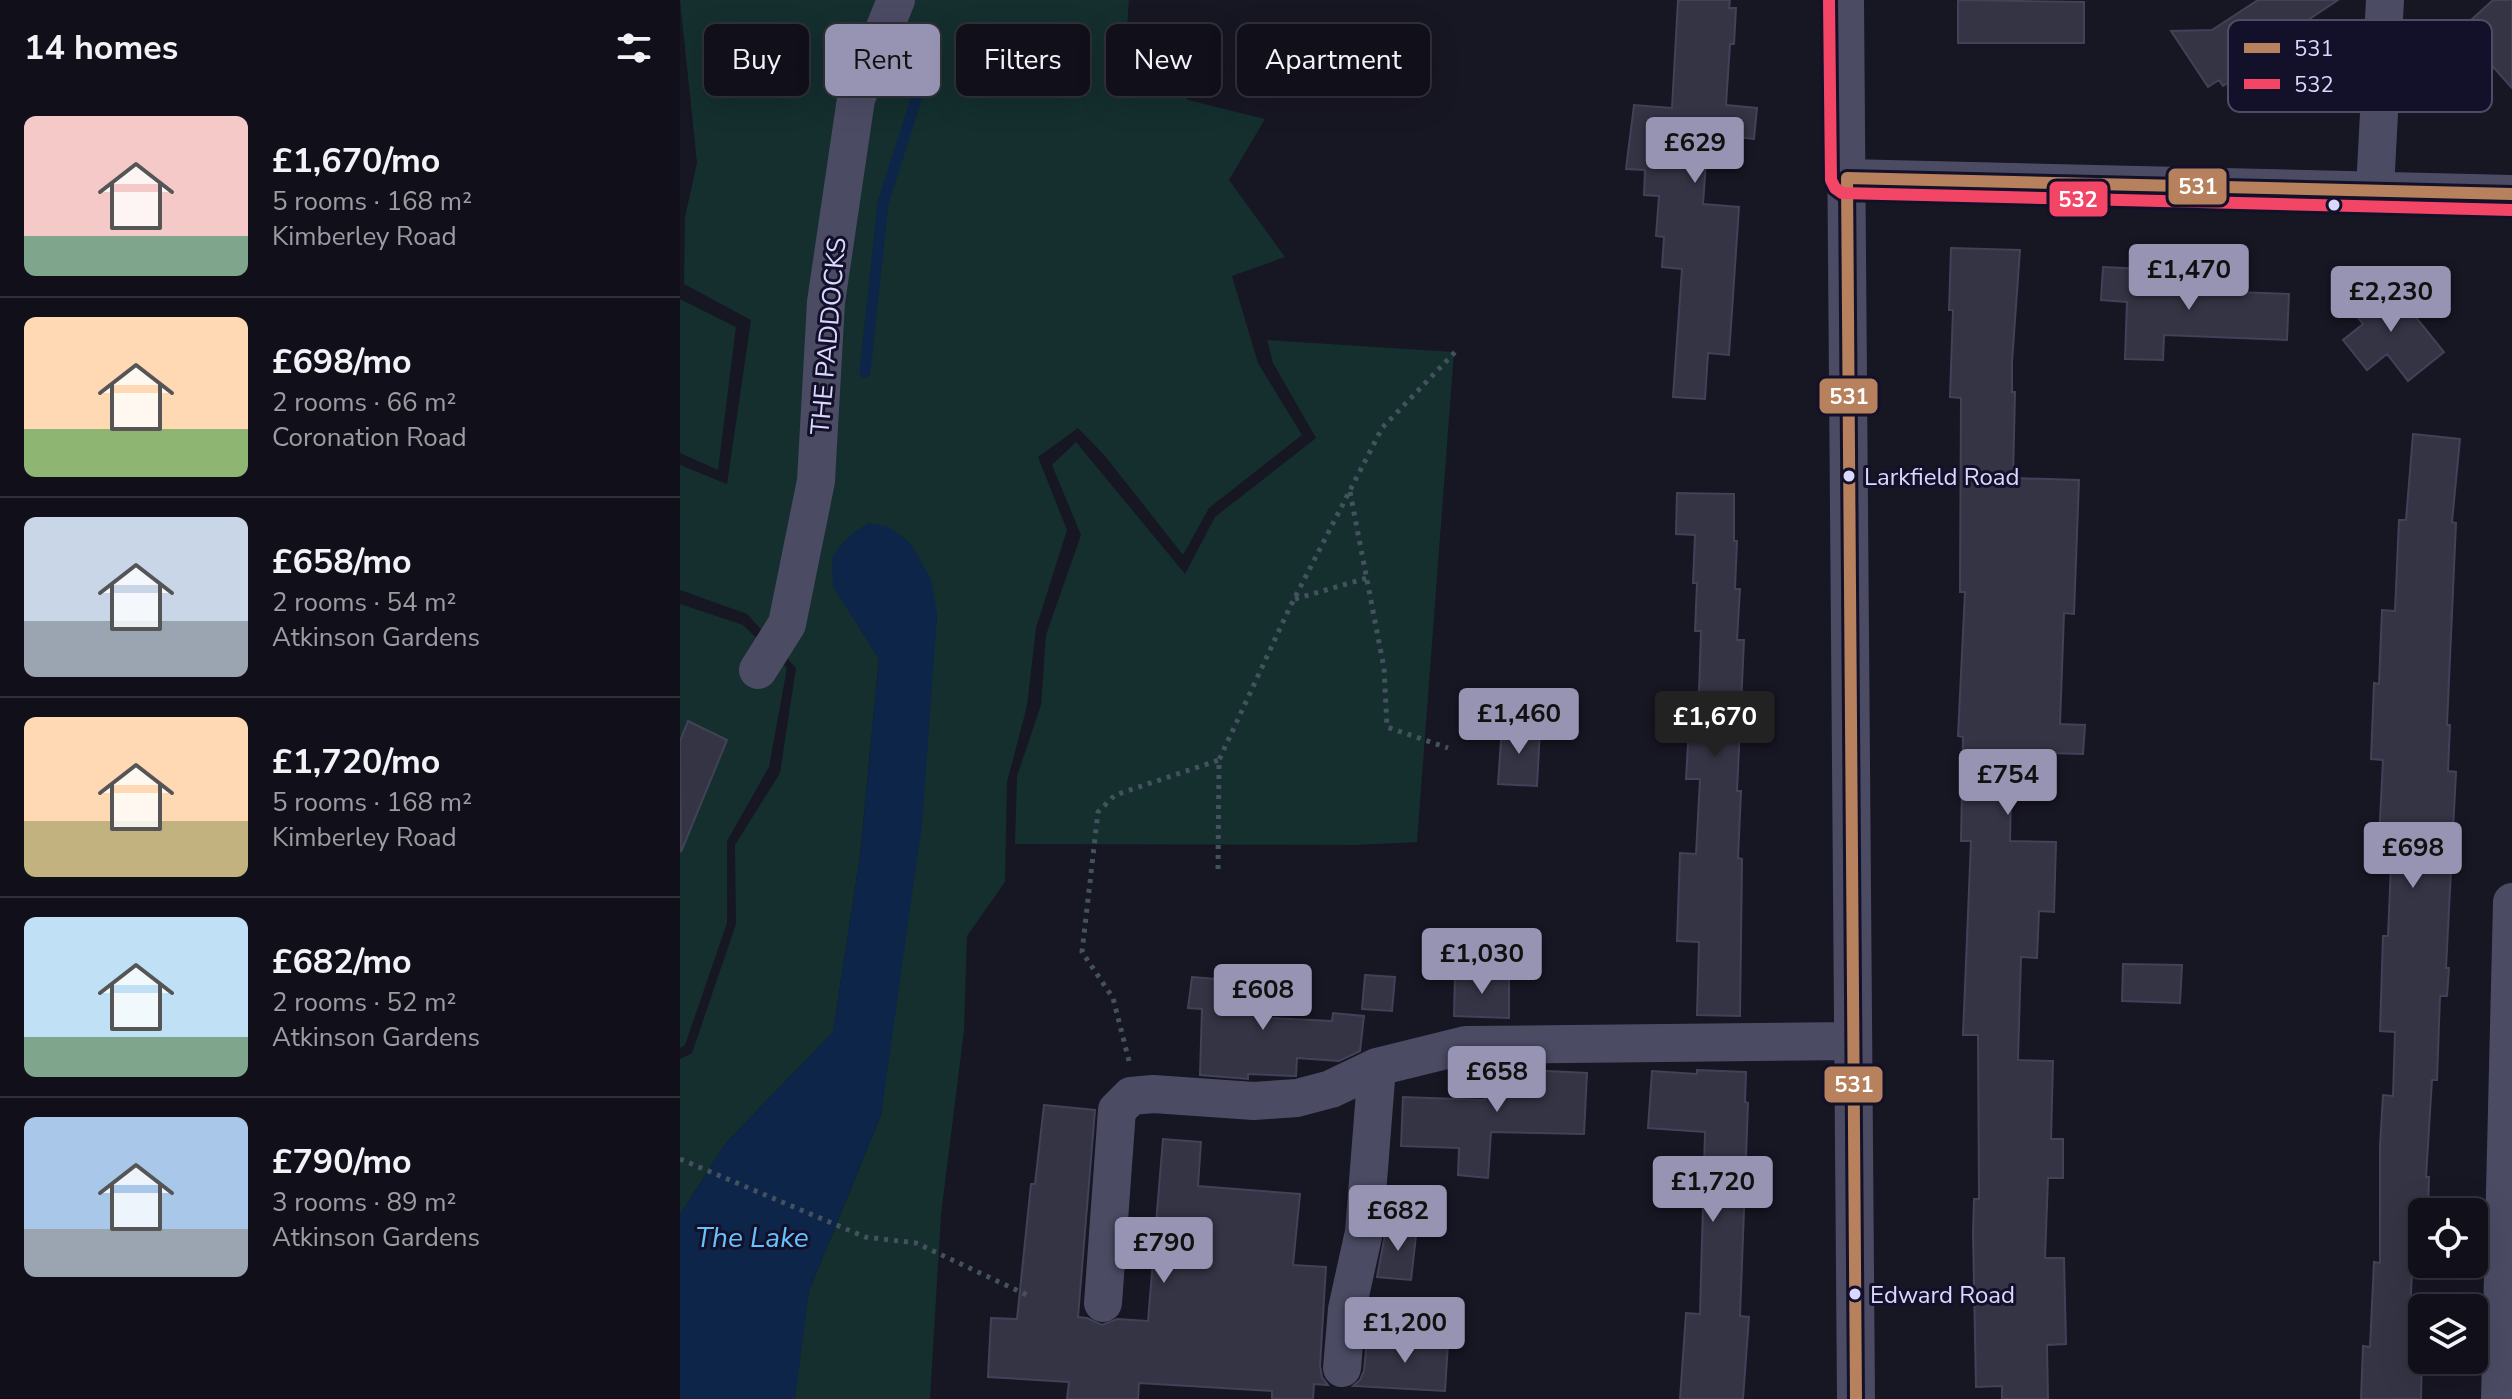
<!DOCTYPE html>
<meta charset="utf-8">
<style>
body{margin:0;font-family:"Nunito Sans",sans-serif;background:#1e1e27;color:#f1f3f6;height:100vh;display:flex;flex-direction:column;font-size:30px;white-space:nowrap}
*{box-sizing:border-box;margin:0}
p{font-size:26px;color:#9c9da2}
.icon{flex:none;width:44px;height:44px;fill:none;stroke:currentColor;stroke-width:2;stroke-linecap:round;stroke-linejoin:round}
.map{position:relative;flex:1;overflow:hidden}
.panel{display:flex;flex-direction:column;background:#11101a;width:680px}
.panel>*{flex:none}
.hud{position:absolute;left:24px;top:24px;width:760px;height:72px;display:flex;gap:16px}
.fabs{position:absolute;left:1728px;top:1198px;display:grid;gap:16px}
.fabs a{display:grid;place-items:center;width:80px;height:80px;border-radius:12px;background:#11101a;box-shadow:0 8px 32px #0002,0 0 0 2px #303039;font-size:40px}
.price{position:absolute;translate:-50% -68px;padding:0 18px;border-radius:8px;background:#9694b2;color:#111;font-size:26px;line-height:52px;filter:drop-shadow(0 2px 4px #0008)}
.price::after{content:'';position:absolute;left:50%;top:48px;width:24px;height:18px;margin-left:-12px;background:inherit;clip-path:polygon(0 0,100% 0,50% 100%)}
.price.current{background:#222;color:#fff}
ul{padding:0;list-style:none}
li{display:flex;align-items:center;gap:24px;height:200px;padding:0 24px}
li+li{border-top:2px solid #303039}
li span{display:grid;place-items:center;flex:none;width:224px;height:160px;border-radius:12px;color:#555}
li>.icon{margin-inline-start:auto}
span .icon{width:96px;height:96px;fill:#fffc;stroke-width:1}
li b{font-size:34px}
h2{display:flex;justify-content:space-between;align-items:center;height:96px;padding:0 24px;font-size:34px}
.pill{padding:0 28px;border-radius:12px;background:#11101a;box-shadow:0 8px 32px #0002,0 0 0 2px #303039;font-size:28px;line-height:72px}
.pill.current{background:#9694b2;color:#111}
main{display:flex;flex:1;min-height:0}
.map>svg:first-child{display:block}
.green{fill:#142f2e}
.water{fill:#0d2548}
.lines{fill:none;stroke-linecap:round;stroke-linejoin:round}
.stream{stroke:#0d2548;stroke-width:11}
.building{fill:#353445;stroke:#434157;stroke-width:2}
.path{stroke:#44525f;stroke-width:5;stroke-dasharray:4 6;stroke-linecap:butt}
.minor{stroke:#4b4b64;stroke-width:38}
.bus-1-casing{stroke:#131029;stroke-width:18}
.bus-2-casing{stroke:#131029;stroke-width:18}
.bus-1{stroke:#b6815c;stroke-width:12}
.bus-2{stroke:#f34667;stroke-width:12}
.bus-dot{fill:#dad8ff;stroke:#131029;stroke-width:3}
.labels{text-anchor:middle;stroke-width:6;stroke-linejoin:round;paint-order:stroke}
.bus-label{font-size:24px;fill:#dad8ff;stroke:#131029;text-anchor:start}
.street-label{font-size:26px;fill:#dad8ff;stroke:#131029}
.water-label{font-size:28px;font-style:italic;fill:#66c1ff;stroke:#131029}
.key{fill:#131029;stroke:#4f4c69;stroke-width:2}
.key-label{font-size:22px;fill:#dad8ff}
.line-badge{stroke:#131029;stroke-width:3}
.badge-label{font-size:22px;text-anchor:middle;font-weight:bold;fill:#fff}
</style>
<main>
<section class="panel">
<h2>14 homes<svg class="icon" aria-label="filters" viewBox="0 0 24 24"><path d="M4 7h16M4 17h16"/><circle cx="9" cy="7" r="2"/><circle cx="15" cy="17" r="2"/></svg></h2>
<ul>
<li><span style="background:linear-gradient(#f6c9c9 75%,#7fa58c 0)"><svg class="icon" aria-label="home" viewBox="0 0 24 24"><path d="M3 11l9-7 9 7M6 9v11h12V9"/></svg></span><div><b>£1,670/mo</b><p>5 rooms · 168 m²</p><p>Kimberley Road</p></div></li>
<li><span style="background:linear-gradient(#ffd9b3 70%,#8fb573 0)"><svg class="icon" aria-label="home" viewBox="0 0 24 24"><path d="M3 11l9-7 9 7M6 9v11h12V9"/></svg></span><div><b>£698/mo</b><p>2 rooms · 66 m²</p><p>Coronation Road</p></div></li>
<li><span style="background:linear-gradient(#c9d6e8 65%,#9aa5b1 0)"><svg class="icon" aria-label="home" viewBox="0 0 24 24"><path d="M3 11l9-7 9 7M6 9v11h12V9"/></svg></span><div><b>£658/mo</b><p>2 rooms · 54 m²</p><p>Atkinson Gardens</p></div></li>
<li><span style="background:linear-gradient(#ffd9b3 65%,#c2b280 0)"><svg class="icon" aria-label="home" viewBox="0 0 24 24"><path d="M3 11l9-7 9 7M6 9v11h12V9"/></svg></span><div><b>£1,720/mo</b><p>5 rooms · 168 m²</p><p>Kimberley Road</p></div></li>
<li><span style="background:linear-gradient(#bfe0f5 75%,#7fa58c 0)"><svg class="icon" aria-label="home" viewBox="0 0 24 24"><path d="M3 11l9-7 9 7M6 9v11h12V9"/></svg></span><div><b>£682/mo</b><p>2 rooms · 52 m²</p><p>Atkinson Gardens</p></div></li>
<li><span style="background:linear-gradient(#a9c7e8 70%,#9aa5b1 0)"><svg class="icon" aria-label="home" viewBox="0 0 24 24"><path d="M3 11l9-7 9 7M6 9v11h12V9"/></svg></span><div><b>£790/mo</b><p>3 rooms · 89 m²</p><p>Atkinson Gardens</p></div></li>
</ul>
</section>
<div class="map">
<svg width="1832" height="1399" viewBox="0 0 1832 1399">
<rect width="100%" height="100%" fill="#171623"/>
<path class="green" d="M0,0H449L446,41L508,100L585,119L549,180L605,257L552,276L578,363L622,435L529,508L503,555L425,456L398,428L358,457L387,530L356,628L347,706L327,782L325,882L287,936L284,1031L261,1215L250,1399H115L114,1391L129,1291L201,1115L257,615L153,586L199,658L180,856L153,1032L45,1144L0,1215V1059L12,1053L56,924L55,845L100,773L116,668L67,614L0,590V465L47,484L71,320L4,284L5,217L17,163Z
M0,299L56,327L38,470L0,453Z
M587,340L774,352L737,842L676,845L335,844L337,776L361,705L366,635L401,535L372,465L396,442L505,574L535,517L636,438L593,363Z
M0,604L63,625L107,668L89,767L47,841V923L5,1045L0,1048Z"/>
<path class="water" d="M188,523L209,527L230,543L251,579L257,615L242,824L201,1115L129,1291L115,1399H0V1215L45,1144L153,1032L180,856L199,659L153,586L152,557L169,536Z"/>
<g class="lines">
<path class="stream" d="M185,372L203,203L253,46"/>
</g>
<path class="building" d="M998,0H1050L1049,8H1056L1054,44H1050L1046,105L1077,108L1074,139L1028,134L1023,204L1059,207L1049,355L1028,353L1025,399L993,397L1002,269L982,267L984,237L976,236L979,196L964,195L965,170L946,169L954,105L992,108Z
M1278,0L1404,2V43H1278Z
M1578,0H1658L1622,24L1627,32L1543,86L1539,80L1528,87L1491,31L1532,30Z
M1813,0H1832V88L1780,30Z
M1271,248L1340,250L1332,362V392H1335L1333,478L1399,480L1394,614L1384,613L1380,724L1405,725L1403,754L1332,752L1330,841L1376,842L1374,912L1359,911L1357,958L1341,957L1338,1060L1373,1061L1371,1139H1383V1178H1368L1365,1258H1384L1386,1344L1367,1345L1368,1399H1322V1386L1296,1387L1293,1233L1294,1199H1299L1298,1035H1283L1291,841H1281L1283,737L1278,736L1285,592H1280L1281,398L1270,397L1273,310H1269Z
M1423,267L1484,270L1483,289L1609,294L1607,340L1484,335L1483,360L1445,359L1447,302L1421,300Z
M1706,280L1764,352L1728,381L1707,354L1687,370L1663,340L1683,324L1671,309Z
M1733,434L1780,439L1772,522L1776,523L1767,725H1770L1768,771L1776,772L1766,968H1769L1767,996H1760L1757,1080H1752L1746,1177H1749L1748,1212H1742V1254H1733L1728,1348L1742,1349L1741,1399H1681L1683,1346L1690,1347L1694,1262L1700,1263V1146L1703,1095L1713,1096L1715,1032L1700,1031L1703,936H1708L1712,841L1699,840L1703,760L1691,759L1694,683L1699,684L1702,610L1715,611L1719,520H1726Z
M997,493L1054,494V541H1057L1055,589H1060L1057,640H1064L1057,791H1061L1058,858L1062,859L1060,1016L1017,1015L1019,942L997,941L1000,853L1016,854L1020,779H1006L1011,693H1019L1021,631H1015L1017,583H1013L1015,535L996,534Z
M8,721L47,740L1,852L0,741Z
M822,726L860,729L857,786L818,784Z
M1443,964L1502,965L1500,1003L1442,1001Z
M775,974L829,975V1018L774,1016Z
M685,975L715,977L712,1011L682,1009Z
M512,977L594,984L590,1018L652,1021L653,1013L684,1016L680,1051L659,1061L617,1058L616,1076H613L568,1074V1079L520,1075L522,1009L508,1008Z
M807,1068L907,1073L904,1134L811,1132L808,1178L778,1175L779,1148L721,1146L723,1097L805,1100Z
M1017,1070L1066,1072L1065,1102L1068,1103L1060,1316L1069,1317L1063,1399H1000L1006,1313L1020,1314L1025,1132L968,1128L972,1071L1017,1074Z
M364,1105L415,1110L398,1317L407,1318L422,1325L437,1319L468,1321L483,1139L521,1142L518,1186L620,1194L613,1265L646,1267L640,1366L642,1377L648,1385L634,1384L633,1399H592V1391L459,1383L458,1399H387L389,1382L308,1377L311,1318L337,1319L351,1184H355Z
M707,1224L737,1227L731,1280L697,1277Z
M687,1339L768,1343L765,1391L673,1386L680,1380L684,1371Z"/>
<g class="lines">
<path class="path" d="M670,492L704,668L707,727L768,748
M615,599L687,578
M538,869L539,760L609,609L702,428L779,348
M449,1061L433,998L402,952L418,812L435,795L539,760
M0,1159L185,1237L236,1243L349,1296"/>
<path class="minor" d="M1165,0L1176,1399
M1167,178L1832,194
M1695,189L1705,0
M78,670L107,624L136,481L146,302L176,99L216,0
M423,1303L437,1110L451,1096L473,1094L574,1101L617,1098L651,1089L697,1067L786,1045L1172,1041
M662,1368L667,1309L684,1232L697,1067
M1820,1399L1832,902"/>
<g class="bus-1-casing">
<path id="bus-1" d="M1176,1399L1167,178L1832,194"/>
</g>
<g class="bus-2-casing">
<path id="bus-2" d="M1149,0L1151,180L1155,188L1162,193L1832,210"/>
</g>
<use href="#bus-1" class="bus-1"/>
<use href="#bus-2" class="bus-2"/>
</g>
<g class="bus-dot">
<circle cx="1654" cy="205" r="7"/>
<circle cx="1169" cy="476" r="7"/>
<circle cx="1175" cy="1294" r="7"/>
</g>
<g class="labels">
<g class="bus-label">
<text x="1184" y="485">Larkfield Road</text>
<text x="1190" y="1303">Edward Road</text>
</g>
<g class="street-label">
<text transform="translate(148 336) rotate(-85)" y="9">THE PADDOCKS</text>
</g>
<g class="water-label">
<text x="72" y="1247">The Lake</text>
</g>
</g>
<rect x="1548" y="20" width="264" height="92" rx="12" class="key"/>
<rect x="1564" y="43" width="36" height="10" fill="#b6815c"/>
<rect x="1564" y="79" width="36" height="10" fill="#f34667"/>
<g class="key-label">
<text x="1614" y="56">531</text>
<text x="1614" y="92">532</text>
</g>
<g class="line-badge">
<rect x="1487" y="167" width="61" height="39" rx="8" fill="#b6815c"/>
<rect x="1368" y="180" width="61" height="38" rx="8" fill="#f34667"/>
<rect x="1138" y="377" width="61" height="38" rx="8" fill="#b6815c"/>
<rect x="1143" y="1065" width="61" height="39" rx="8" fill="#b6815c"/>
</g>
<g class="badge-label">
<text x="1518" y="194">531</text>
<text x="1398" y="207">532</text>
<text x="1169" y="404">531</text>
<text x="1174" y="1092">531</text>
</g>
</svg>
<div class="fabs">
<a><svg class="icon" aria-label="locate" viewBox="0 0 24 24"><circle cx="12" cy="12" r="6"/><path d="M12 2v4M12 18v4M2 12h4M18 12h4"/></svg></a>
<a><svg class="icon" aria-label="layers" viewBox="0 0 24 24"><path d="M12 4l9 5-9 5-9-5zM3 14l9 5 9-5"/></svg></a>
</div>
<b class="price" style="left:1015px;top:185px">£629</b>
<b class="price" style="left:1509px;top:312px">£1,470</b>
<b class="price" style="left:1711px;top:334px">£2,230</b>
<b class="price" style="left:839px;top:756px">£1,460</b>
<b class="price current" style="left:1035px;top:759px">£1,670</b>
<b class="price" style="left:1328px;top:817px">£754</b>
<b class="price" style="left:1733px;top:890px">£698</b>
<b class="price" style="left:802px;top:996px">£1,030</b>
<b class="price" style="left:583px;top:1032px">£608</b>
<b class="price" style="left:817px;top:1114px">£658</b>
<b class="price" style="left:1033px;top:1224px">£1,720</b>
<b class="price" style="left:718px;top:1253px">£682</b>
<b class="price" style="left:484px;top:1285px">£790</b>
<b class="price" style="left:725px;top:1365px">£1,200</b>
<div class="hud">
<a class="pill">Buy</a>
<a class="pill current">Rent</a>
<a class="pill">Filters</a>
<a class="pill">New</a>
<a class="pill">Apartment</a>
</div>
</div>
</main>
